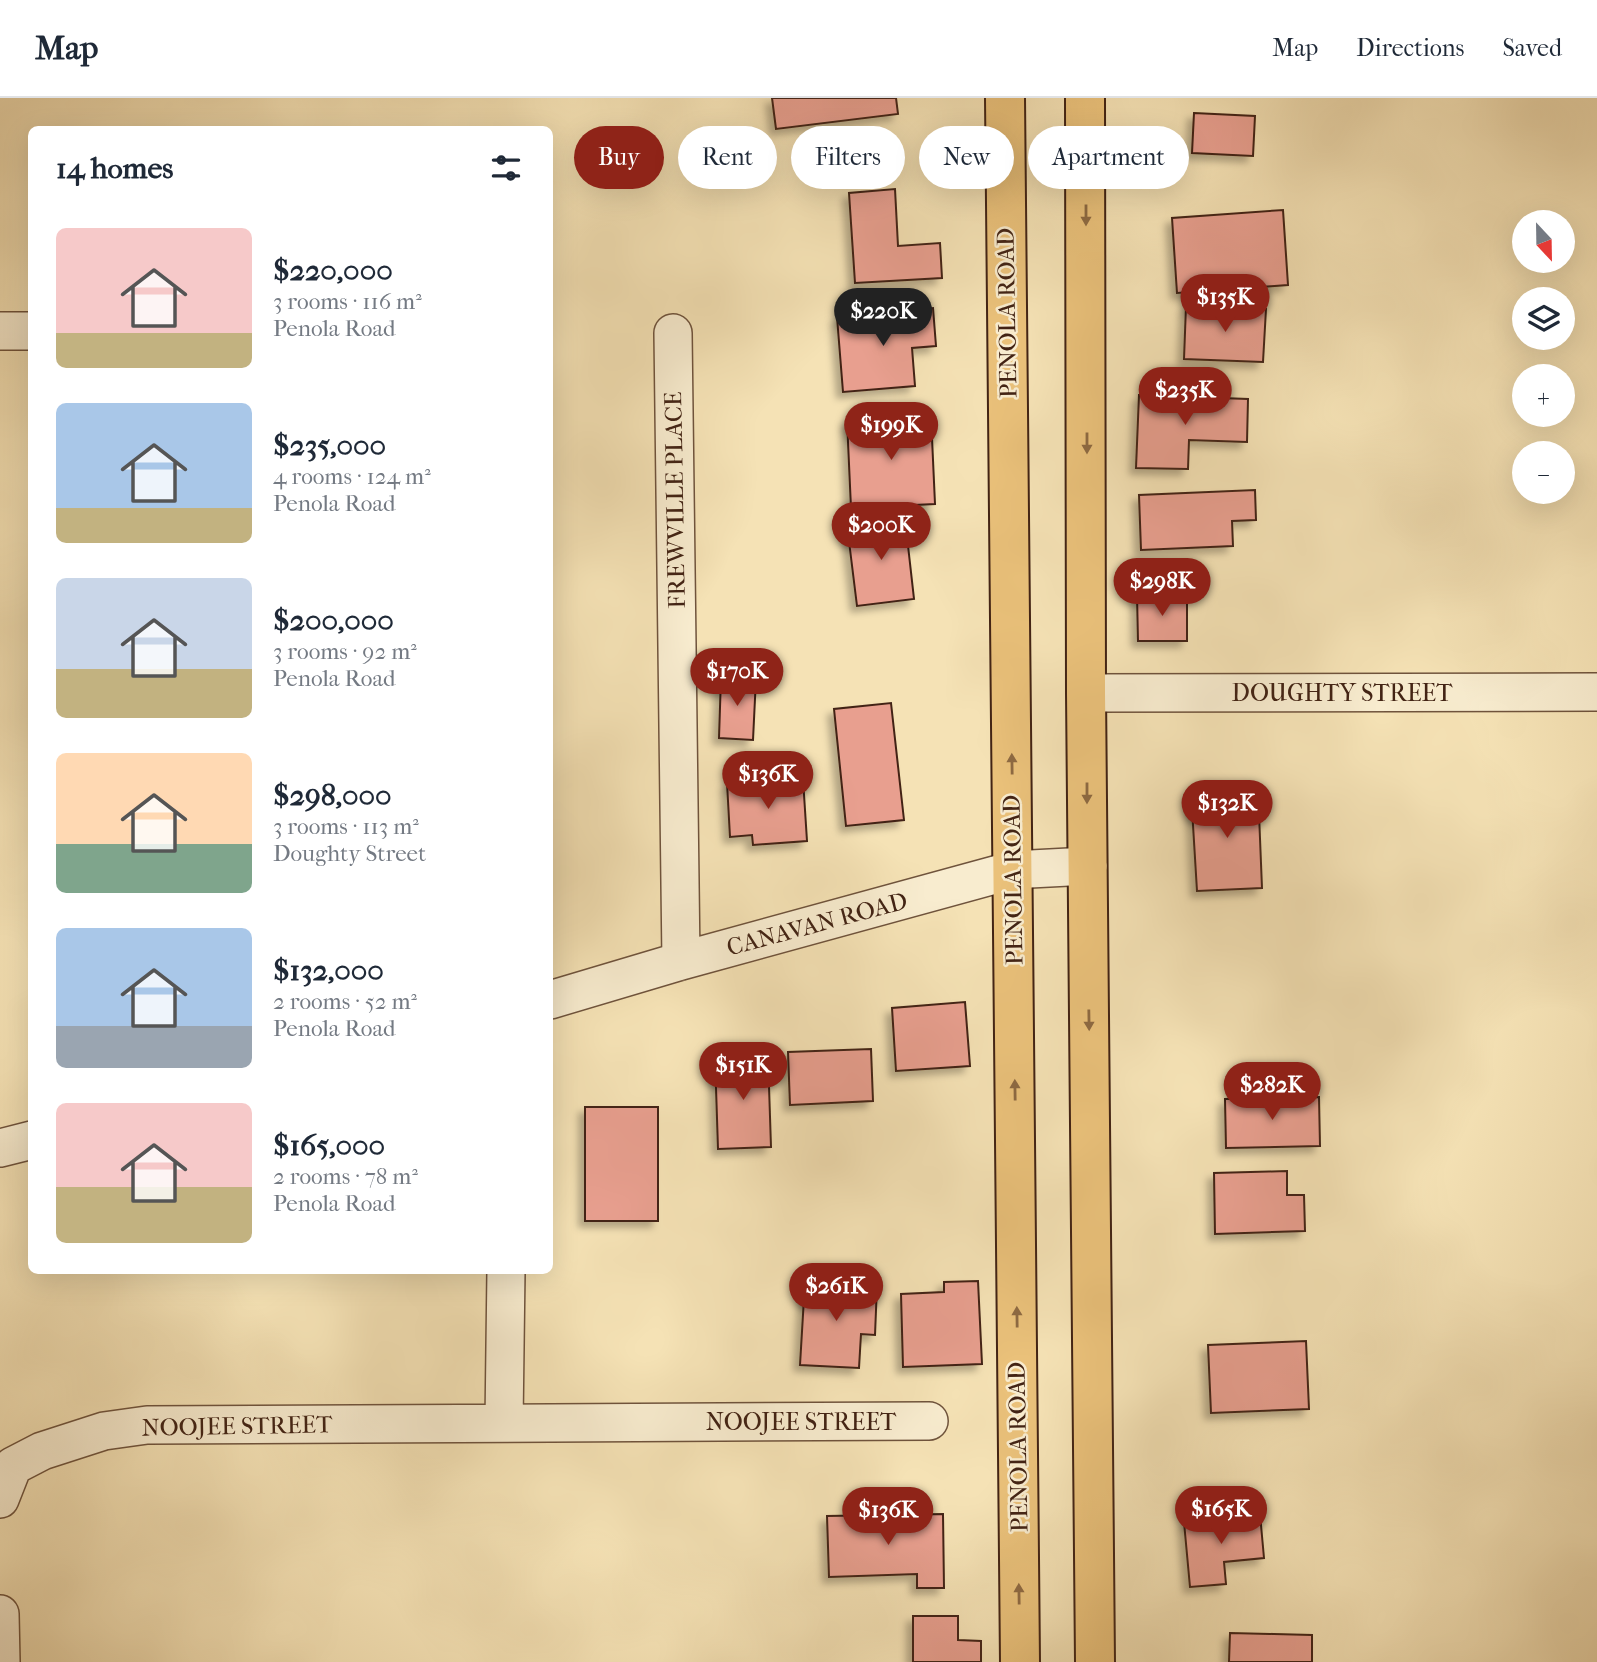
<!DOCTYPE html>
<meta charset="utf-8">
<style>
body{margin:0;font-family:"IM FELL French Canon",serif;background:#f2f2f3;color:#1f2937;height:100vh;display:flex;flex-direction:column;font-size:26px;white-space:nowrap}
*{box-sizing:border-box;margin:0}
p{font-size:23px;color:#747a83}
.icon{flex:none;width:38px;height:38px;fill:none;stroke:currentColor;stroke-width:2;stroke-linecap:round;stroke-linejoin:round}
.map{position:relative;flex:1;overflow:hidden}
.sheet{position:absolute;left:28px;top:28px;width:525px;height:1148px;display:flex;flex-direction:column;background:#fff;border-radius:10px;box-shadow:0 7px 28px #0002}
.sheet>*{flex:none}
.hud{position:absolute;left:574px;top:28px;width:665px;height:63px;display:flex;gap:14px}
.needle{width:46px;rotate:158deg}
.tools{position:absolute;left:1512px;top:112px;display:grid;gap:14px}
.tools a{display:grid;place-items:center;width:63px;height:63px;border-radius:50%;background:#fff;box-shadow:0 7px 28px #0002;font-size:35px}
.price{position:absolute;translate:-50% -60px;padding:0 16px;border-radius:24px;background:#8f2418;color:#fff;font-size:23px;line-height:46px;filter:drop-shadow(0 2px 4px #0008)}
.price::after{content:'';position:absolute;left:50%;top:42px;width:21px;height:16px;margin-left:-10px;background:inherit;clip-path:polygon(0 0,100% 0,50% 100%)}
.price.current{background:#222;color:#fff}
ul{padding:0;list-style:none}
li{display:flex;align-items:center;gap:21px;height:175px;padding:0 28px}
li span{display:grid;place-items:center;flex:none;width:196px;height:140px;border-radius:10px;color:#555}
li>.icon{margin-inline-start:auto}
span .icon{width:84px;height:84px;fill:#fffc;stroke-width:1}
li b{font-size:30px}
h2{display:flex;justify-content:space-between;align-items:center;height:84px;padding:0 28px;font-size:30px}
.chip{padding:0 24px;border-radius:32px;background:#fff;box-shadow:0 7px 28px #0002;font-size:24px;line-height:63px}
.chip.current{background:#8f2418;color:#fff}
header{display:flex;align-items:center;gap:42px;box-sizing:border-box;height:98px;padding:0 35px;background:#fff;border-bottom:2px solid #e0e1e3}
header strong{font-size:33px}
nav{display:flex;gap:38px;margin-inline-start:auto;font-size:24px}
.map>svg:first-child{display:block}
.building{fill:#e89f8f;stroke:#422314;stroke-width:2;filter:url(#shadow)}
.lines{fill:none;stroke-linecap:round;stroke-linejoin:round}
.street-casing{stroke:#6f533c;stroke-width:40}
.highway-casing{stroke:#422314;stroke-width:42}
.street{stroke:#f8eccf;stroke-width:37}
.highway{stroke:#eac17a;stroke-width:38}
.oneway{fill:#8e6a42}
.labels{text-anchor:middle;stroke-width:5;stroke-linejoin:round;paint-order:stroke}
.street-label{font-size:24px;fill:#422314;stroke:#f8eccf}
</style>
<header>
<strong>Map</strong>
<nav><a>Map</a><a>Directions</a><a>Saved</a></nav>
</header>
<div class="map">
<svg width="1597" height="1564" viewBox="0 0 1597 1564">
<defs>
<filter id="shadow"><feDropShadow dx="-6" dy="6" stdDeviation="3.5" flood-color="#0004"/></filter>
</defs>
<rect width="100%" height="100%" fill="#f5e2b5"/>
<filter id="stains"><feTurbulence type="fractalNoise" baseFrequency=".00286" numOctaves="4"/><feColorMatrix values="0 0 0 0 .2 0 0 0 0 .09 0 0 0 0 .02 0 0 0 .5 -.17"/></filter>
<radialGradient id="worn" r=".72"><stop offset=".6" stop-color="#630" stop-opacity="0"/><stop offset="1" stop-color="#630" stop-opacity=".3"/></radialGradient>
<path class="building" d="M772,0H896L898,16L776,31Z
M1194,15L1255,18L1253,58L1192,55Z
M895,91L898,148L940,145L942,180L855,185L849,95Z
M1283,112L1288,187L1177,195L1172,120Z
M1186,208L1266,211L1263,264L1184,261Z
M933,210L936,248L912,250L915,288L843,294L837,219Z
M1139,297L1248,301L1247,344L1189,342L1188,371L1136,370Z
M931,318L935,406L851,410L847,322Z
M1255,392L1256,422L1232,423L1233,448L1141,452L1139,397Z
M905,421L914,501L857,508L847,427Z
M1187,496V543H1138L1137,497Z
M721,579L756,580L753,642L719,640Z
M891,605L904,722L846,728L834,611Z
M803,681L807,743L753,747L752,737L730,739L727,685Z
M1258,691L1262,790L1197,793L1191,694Z
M965,904L970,968L896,973L892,910Z
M871,951L873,1003L790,1007L788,954Z
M768,958L771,1049L718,1051L715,959Z
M1319,999L1320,1048L1226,1050L1225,1001Z
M585,1009H658V1123H585Z
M1287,1073V1097H1304L1305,1133L1215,1136L1214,1075Z
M805,1183L877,1187L875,1237L861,1236L859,1270L800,1267Z
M978,1183L982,1266L903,1269L901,1196L944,1194V1184Z
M1306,1243L1309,1311L1211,1315L1208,1247Z
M943,1416L944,1490H917V1476L829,1479L827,1418Z
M1260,1416L1264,1460L1224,1464L1226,1486L1190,1489L1184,1424Z
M913,1518H958V1542L981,1543V1564H913Z
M1230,1535L1312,1537V1564H1229Z"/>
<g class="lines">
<g class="street-casing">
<path id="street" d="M0,233H32
M673,235L681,863
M1086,595L1597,594
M550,902L681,863L1013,772L1088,768
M0,1050L32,1042
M504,1325L506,1172
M0,1401L13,1368L42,1353L104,1333L147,1327L929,1323
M0,1516L1,1564"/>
</g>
<g class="highway-casing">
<path id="highway" d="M1005,0L1020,1564
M1085,0L1086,595L1095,1564"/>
</g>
<use href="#street" class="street"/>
<use href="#highway" class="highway"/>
</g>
<defs><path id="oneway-solid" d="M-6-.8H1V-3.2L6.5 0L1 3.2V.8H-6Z" transform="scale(1.75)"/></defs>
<g class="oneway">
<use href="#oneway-solid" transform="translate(1086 117) rotate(90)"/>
<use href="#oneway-solid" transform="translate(1087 345) rotate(90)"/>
<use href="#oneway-solid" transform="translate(1012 666) rotate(-91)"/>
<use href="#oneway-solid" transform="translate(1087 695) rotate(90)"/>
<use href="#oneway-solid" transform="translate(1089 922) rotate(89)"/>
<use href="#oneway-solid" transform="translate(1015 992) rotate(-91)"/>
<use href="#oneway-solid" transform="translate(1017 1219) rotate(-91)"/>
<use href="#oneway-solid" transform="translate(1019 1496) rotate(-91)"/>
</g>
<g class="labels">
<g class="street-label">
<text transform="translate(1007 215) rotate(-91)" y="8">PENOLA ROAD</text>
<text transform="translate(675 402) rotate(-91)" y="8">FREWVILLE PLACE</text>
<text x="1342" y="603">DOUGHTY STREET</text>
<text transform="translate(1013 782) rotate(-91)" y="8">PENOLA ROAD</text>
<text transform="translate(817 826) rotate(-15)" y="8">CANAVAN ROAD</text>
<text x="801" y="1332">NOOJEE STREET</text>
<text transform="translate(237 1328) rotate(-1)" y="8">NOOJEE STREET</text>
<text transform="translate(1018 1349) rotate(-91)" y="8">PENOLA ROAD</text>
</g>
</g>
<rect width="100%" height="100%" filter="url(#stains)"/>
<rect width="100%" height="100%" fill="url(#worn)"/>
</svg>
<div class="tools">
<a><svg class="needle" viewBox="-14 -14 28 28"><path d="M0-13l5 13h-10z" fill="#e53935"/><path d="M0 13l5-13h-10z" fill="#747a83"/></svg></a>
<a><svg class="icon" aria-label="layers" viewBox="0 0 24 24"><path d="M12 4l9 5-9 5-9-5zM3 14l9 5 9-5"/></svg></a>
<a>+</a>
<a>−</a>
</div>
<b class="price" style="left:1225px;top:236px">$135K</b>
<b class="price current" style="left:883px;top:250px">$220K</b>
<b class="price" style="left:1185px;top:329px">$235K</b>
<b class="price" style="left:891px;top:364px">$199K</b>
<b class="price" style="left:881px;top:464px">$200K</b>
<b class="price" style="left:1162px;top:520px">$298K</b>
<b class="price" style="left:737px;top:610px">$170K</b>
<b class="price" style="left:768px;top:713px">$136K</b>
<b class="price" style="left:1227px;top:742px">$132K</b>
<b class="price" style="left:743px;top:1004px">$151K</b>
<b class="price" style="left:1272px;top:1024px">$282K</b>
<b class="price" style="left:836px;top:1225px">$261K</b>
<b class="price" style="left:1221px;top:1448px">$165K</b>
<b class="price" style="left:888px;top:1449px">$136K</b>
<div class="hud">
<a class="chip current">Buy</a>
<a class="chip">Rent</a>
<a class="chip">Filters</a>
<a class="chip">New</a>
<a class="chip">Apartment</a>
</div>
<section class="sheet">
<h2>14 homes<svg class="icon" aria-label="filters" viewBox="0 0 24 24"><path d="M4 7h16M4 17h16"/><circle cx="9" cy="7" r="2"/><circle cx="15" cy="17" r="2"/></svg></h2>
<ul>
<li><span style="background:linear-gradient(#f6c9c9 75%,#c2b280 0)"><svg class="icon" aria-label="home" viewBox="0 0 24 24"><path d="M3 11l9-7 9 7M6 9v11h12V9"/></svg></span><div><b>$220,000</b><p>3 rooms · 116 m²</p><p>Penola Road</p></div></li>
<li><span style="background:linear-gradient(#a9c7e8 75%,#c2b280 0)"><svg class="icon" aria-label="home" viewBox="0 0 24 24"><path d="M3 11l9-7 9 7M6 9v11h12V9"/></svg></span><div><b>$235,000</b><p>4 rooms · 124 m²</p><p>Penola Road</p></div></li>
<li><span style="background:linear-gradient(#c9d6e8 65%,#c2b280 0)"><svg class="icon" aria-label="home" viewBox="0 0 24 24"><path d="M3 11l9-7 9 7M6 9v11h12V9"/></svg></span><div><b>$200,000</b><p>3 rooms · 92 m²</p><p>Penola Road</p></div></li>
<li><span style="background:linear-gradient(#ffd9b3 65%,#7fa58c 0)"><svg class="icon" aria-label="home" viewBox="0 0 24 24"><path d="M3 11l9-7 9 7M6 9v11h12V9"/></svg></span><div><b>$298,000</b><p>3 rooms · 113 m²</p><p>Doughty Street</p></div></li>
<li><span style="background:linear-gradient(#a9c7e8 70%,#9aa5b1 0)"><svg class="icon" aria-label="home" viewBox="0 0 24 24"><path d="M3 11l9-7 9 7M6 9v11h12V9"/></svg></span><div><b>$132,000</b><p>2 rooms · 52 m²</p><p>Penola Road</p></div></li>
<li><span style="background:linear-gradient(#f6c9c9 60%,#c2b280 0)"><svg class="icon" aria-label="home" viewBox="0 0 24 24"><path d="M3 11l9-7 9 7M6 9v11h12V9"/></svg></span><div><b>$165,000</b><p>2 rooms · 78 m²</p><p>Penola Road</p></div></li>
</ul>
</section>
</div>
